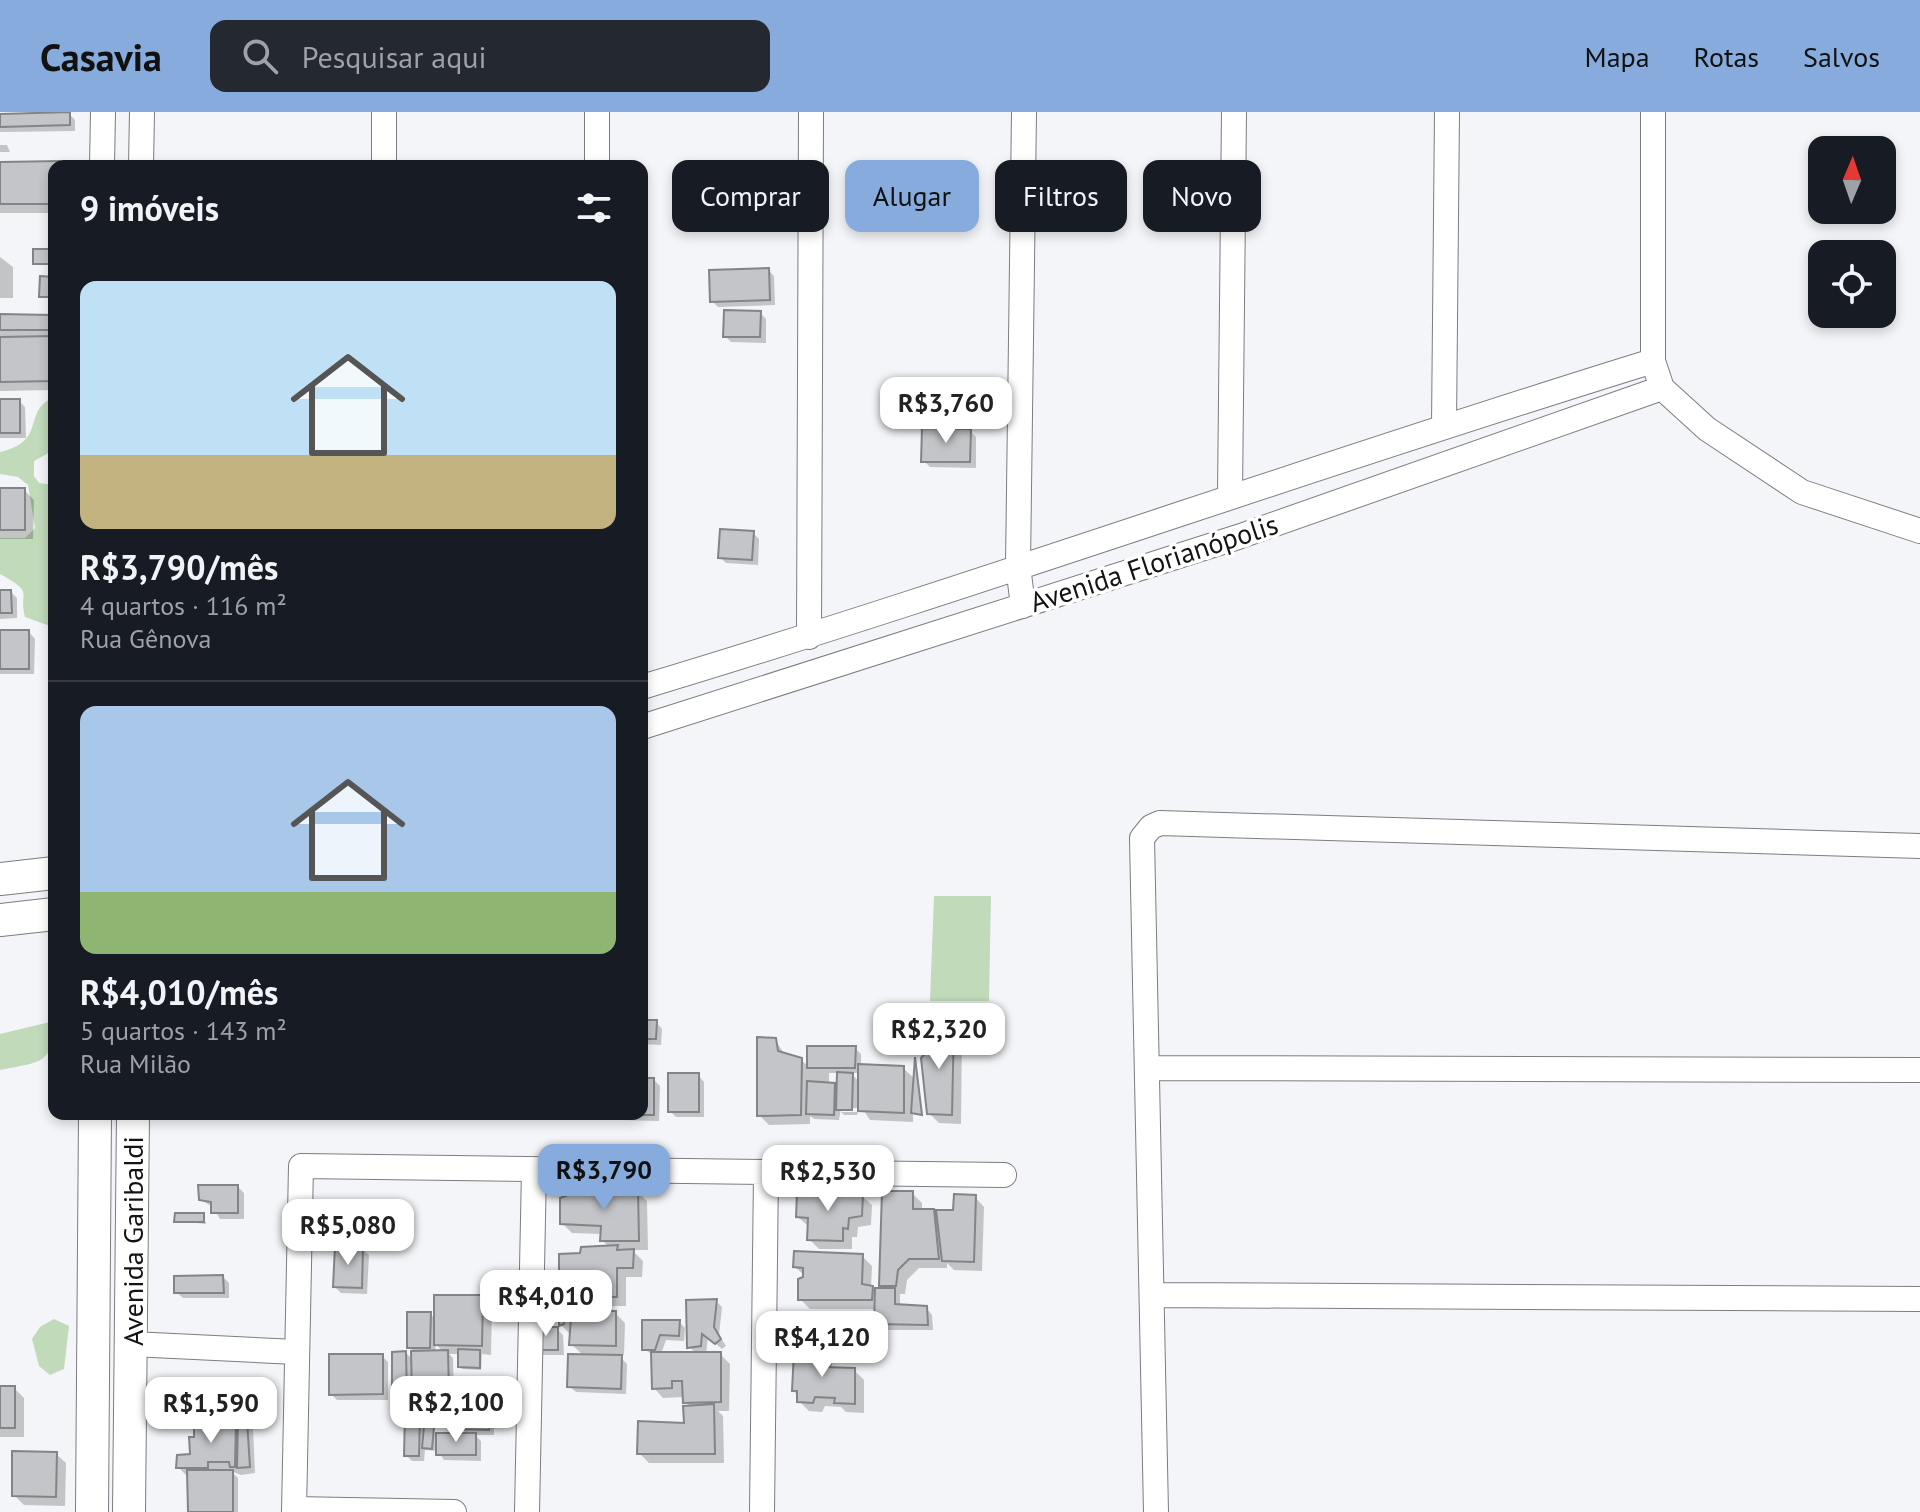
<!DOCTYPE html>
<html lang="pt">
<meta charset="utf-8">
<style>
body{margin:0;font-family:"PT Sans",sans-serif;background:#242831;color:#f1f3f6;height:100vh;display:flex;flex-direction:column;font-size:30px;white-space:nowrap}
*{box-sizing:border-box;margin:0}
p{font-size:26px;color:#9ea1a6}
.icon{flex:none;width:44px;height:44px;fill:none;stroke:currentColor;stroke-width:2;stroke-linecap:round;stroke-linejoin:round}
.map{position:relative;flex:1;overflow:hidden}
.drawer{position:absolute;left:48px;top:48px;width:600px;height:960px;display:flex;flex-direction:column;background:#171b24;border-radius:16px;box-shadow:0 4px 12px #0003}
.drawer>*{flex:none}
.banner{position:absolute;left:672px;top:48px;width:760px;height:72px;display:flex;gap:16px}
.needle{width:52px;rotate:2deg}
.fabs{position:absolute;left:1808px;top:24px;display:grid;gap:16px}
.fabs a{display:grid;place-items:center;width:88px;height:88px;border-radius:16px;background:#171b24;box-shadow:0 4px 12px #0003;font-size:40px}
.price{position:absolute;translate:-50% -68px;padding:0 18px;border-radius:16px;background:#fff;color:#222;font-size:26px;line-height:52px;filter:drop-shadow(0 2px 4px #0008)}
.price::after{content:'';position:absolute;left:50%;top:48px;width:24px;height:18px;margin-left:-12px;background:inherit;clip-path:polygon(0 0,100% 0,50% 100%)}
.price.current{background:#87abdc;color:#111}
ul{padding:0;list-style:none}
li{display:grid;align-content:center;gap:16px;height:424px;padding:0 32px}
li+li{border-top:2px solid #363941}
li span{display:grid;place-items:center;height:248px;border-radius:16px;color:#555}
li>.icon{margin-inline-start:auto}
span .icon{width:144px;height:144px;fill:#fffc;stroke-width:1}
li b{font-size:34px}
h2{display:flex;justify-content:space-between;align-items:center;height:96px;padding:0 32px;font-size:34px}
.pill{padding:0 28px;border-radius:16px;background:#171b24;box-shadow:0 4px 12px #0003;font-size:28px;line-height:72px}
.pill.current{background:#87abdc;color:#111}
header{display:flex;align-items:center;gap:48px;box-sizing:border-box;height:112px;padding:0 40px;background:#87abdc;color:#111}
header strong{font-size:38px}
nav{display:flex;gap:44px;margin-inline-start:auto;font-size:28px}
.search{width:560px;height:72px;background:#242831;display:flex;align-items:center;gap:20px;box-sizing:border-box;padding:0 28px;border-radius:16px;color:#9ea1a6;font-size:30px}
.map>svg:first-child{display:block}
.green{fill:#c0daba}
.shadow{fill:#0003;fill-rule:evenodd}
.building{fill:#c3c5c8;stroke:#838487;stroke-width:2}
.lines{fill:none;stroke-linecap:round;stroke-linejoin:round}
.street-casing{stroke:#7c7d80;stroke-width:26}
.secondary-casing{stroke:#7c7d80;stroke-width:34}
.street{stroke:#fff;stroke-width:24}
.secondary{stroke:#fff;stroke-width:32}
.labels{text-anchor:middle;stroke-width:7;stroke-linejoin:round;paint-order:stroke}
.street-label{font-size:28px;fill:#131314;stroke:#fff}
</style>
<header>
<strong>Casavia</strong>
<div class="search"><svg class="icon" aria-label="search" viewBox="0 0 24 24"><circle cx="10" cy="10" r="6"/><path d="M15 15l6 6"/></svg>Pesquisar aqui</div>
<nav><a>Mapa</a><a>Rotas</a><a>Salvos</a></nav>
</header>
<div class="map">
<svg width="1920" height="1400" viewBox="0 0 1920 1400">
<rect width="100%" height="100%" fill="#f4f5f8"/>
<path class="green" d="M54,285V338L34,349V364L39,371L54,373V521L50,514L25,505C18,478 36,482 0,462V426H25L35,416L28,373L18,365L0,362V340C48,329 21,300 54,285Z
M934,784H991L989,889H930Z
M54,909C54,954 38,950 0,958V922Z
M54,1207L69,1214L64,1257L50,1263L39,1254L32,1227L40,1215Z"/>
<path class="shadow" d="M69,2L75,8V19L0,20V4Z
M0,33H7L10,40H0Z
M58,51L61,54H54V101H0V52Z
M0,145L13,155V186H0Z
M768,158L774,164L775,193L718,195L712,189Z
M760,201L766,207V231L731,230L725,224Z
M0,204L50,205L54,208V278L0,279Z
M0,289H19L25,295L26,326H0Z
M970,319L976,325V356L930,355L924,349Z
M0,378H24L34,388L33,427H0Z
M753,421L759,427L758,453L726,451L720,445Z
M0,480H11L17,486V506L0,507Z
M0,520H29L35,527L34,562H0Z
M642,910H656L662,917L661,933L642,932Z
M953,913L962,923L961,1012L939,1011L929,1001Z
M775,928L786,944L801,948L809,955L855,936L861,942V954L903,956L916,968V958L923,1004L913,1002V1010L870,1008L862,996H841L839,1008L814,1007L810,1004V1012L769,1013L759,1003ZM829,961H839V973L829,972ZM851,961H860V971Z
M698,963L704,970V1005H676L670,999Z
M642,968H654L660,974L659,1009L622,1008L616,1002H642Z
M841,1000H858L857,1003H844Z
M517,1002H556L555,1008Z
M238,1075L244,1081V1107H220L213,1095L201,1088Z
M637,1079L647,1089L648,1138H632L643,1149L642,1165H626V1194H608L625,1211L624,1243H618L627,1252L626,1282L576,1280L569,1274L584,1244L571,1232L572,1224L561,1213V1188H574L561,1175L581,1143L610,1136L602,1128V1122L572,1121L562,1111Z
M912,1081L922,1091V1099H933L938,1104L955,1101L975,1085L984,1095L982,1159L954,1158L947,1151V1156H919L907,1168L905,1182H900V1194L926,1196L932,1203L933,1218H882L876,1211V1197H810L800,1187L805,1164L795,1155L862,1144L872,1154L871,1175L886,1178L881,1173Z
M862,1084L872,1093L871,1113L858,1115L857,1125H852V1137H819L809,1127L808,1114L798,1105Z
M203,1103L206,1112L177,1109Z
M362,1137L369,1143L367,1182L341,1181L335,1175Z
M223,1165L229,1171V1186H183L176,1180Z
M482,1185L492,1195L491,1243L482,1242L481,1258L462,1257L460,1242H449L453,1246L454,1287H420L412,1279V1294H400L394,1288L406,1241L414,1249V1240L409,1235L430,1202L436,1208ZM436,1232L443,1240H435Z
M716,1189L722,1195L719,1223L726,1234L722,1237L708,1225L706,1242H720L730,1252L729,1299H718L723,1304L724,1351H649L639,1341L686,1313L690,1295L684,1285L663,1286L654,1276L653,1243L644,1237V1210H679L685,1216L684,1229L666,1228L661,1242H697L689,1235Z
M557,1217L563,1223L564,1243H541L535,1237Z
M822,1241L832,1251V1257L854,1258L864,1268V1301L846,1300L841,1295L825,1294L822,1300L809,1299L799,1289L794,1278Z
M382,1244L388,1250V1288H337L331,1282Z
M0,1276H14L24,1286V1325H0Z
M488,1293L494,1299V1323H475L481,1329V1349L444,1348L438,1339L425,1338L424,1349H412L406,1343L420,1305L426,1316L433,1317L435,1323H468L461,1316Z
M235,1310L240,1315L247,1310L253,1316L255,1361L241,1363L231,1359L238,1366V1400H191L188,1365L178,1355Z
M56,1342L66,1351L65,1394L24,1393L14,1383Z"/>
<path class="building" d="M70,0V13L0,15V2Z
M59,49V54H54V92H0V50Z
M33,137H54V152H33Z
M769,156L770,188L710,190L709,158Z
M40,164L54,165V185H39Z
M724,198L761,199L760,225H723Z
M0,202L51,203V218H0Z
M54,224V269L0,270V225Z
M0,287H20V321H0Z
M922,316L971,317L970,350H921Z
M0,376H25V418H0Z
M720,417L754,419L752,448L718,446Z
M0,478H11L12,501H0Z
M0,518H29V557H0Z
M642,908H657L656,927H642Z
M934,911H954L952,1003L927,1002L921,946L932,933Z
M757,925L776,926L778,939L802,946L801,1003L757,1004Z
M807,934H856L855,956H807Z
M915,945L922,1003L911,1001Z
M858,952L904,954V1001L858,999Z
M837,960L853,961L852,998H836Z
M668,961H699V1000H668Z
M642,966H654V1003H614L642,1002Z
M807,969L835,971L834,1003L806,1002Z
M198,1073H238V1101H211V1090L199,1088Z
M572,1076L638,1077L639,1129H600L601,1114L560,1112V1086L571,1082Z
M882,1079H913V1097H934L939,1147H909L898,1158L896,1174H879Z
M797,1080L863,1082L862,1104L849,1106L848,1117L843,1116V1129L807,1128L808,1106L796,1105Z
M954,1082L976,1083L974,1150L942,1149L936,1098H953Z
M175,1101H204V1110H174Z
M618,1133L617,1138L634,1137L633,1156H617V1185L567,1184L568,1177L559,1176V1142L580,1141L581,1135Z
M335,1134L363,1135L362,1176L333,1175Z
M794,1139L863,1142L862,1172L873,1174L872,1188H798V1167L803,1165V1156L793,1155Z
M223,1163L224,1181H174V1164Z
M875,1176H895V1192L927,1194L928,1213L874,1212Z
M434,1183H483L482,1234L434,1233Z
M559,1186L604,1187V1199H616V1234L569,1233L571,1205H565L564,1212L559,1214Z
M717,1187L714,1215L721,1227L715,1232L702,1222L701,1234L687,1236L686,1188Z
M407,1200H431L430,1236H407Z
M642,1208H680L679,1224L660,1223L655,1238H642Z
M533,1215H558V1238H533Z
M458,1237L480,1238V1256L458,1255Z
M448,1238L449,1282H412L411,1239Z
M406,1239L407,1289H392V1240Z
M794,1239H823L824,1255L855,1256V1292L834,1291L835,1286L815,1285L813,1291L797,1290V1279H792Z
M651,1240H721V1290L683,1291L682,1269H672V1276L652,1277Z
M329,1242H383V1282L329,1283Z
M568,1242L622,1243L621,1277L567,1275Z
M0,1274H15V1316H0Z
M460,1291H489V1318L459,1317Z
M714,1292L715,1342H637L638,1309L684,1311L683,1294Z
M405,1303L420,1304L419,1344H404Z
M226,1308H236L235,1355H230L229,1350H208V1356H176L177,1343L190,1342L189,1325H194V1310Z
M238,1308H247L250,1355L237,1356Z
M424,1314L434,1315L432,1337L422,1336Z
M436,1321H476V1343H436Z
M12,1339L57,1340L56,1385L12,1384Z
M187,1358H233V1400H188Z"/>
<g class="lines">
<g class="street-casing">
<path id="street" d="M1653,0V249L1662,276L1707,317L1802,380L1920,419
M102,54L103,0
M141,54L142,0
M384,54V0
M597,54V0
M1444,314L1447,0
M1230,383L1234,0
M1023,494L1018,454L1024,0
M809,525L811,0
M642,575C981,473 1315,353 1653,249
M642,615L1238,425L1662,276
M1149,956L1920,958
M1152,1183L1920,1187
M132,1232L296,1240
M294,1397L454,1400
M294,1400L301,1054L1004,1063
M527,1400L534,1058
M762,1400L766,1061
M1156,1400L1142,726L1151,715L1160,711L1920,734"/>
</g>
<g class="secondary-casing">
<path id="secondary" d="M0,767L54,761
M0,808L54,802
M92,1400L95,1002
M129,1400L133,1002"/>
</g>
<use href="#street" class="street"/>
<use href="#secondary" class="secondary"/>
</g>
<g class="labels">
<g class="street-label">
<text transform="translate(1154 451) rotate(-18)" y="10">Avenida Florianópolis</text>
<text transform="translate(133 1129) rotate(-90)" y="10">Avenida Garibaldi</text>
</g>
</g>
</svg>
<div class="fabs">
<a><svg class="needle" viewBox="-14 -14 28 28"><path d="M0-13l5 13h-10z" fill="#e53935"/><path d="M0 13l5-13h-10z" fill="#9ea1a6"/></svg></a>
<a><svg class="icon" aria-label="locate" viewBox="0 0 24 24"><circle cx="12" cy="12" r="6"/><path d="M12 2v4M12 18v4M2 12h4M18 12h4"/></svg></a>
</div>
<b class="price" style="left:946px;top:333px">R$3,760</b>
<b class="price" style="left:939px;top:959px">R$2,320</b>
<b class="price current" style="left:604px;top:1100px">R$3,790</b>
<b class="price" style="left:828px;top:1101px">R$2,530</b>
<b class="price" style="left:348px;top:1155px">R$5,080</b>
<b class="price" style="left:546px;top:1226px">R$4,010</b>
<b class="price" style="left:822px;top:1267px">R$4,120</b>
<b class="price" style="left:456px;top:1332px">R$2,100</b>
<b class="price" style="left:211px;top:1333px">R$1,590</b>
<div class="banner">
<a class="pill">Comprar</a>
<a class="pill current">Alugar</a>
<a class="pill">Filtros</a>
<a class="pill">Novo</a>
</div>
<section class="drawer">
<h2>9 imóveis<svg class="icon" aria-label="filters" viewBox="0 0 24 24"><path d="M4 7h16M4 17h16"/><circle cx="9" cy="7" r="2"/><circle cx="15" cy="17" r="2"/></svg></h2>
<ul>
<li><span style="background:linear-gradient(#bfe0f5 70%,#c2b280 0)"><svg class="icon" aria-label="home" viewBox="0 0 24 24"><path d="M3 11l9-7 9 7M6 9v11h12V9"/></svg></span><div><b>R$3,790/mês</b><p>4 quartos · 116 m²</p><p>Rua Gênova</p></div></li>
<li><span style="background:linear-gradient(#a9c7e8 75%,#8fb573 0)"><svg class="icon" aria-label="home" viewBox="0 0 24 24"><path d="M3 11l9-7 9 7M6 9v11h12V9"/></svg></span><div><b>R$4,010/mês</b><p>5 quartos · 143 m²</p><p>Rua Milão</p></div></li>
</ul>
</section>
</div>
